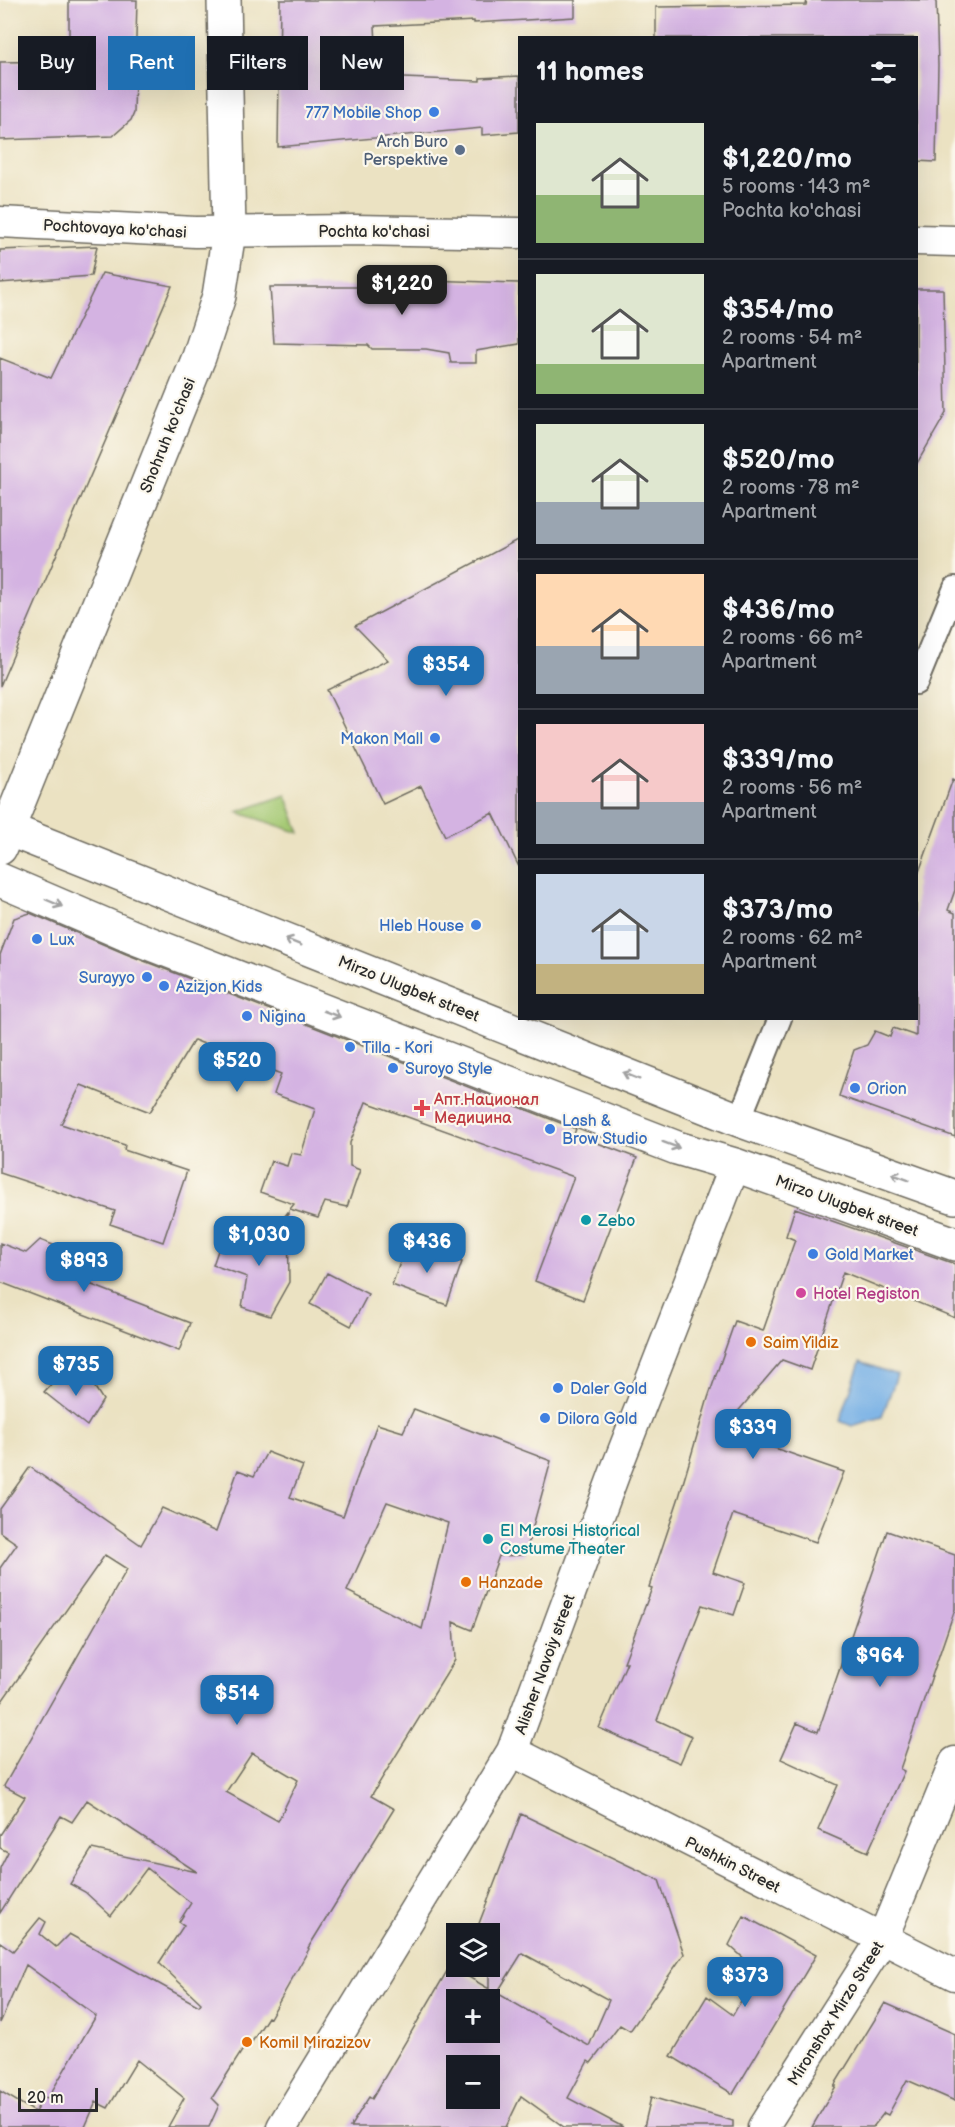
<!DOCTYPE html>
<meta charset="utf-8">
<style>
body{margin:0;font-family:"Balsamiq Sans",sans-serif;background:#20242c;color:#f1f3f6;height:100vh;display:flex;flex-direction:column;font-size:22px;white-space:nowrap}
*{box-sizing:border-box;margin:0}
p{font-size:20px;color:#9ea1a6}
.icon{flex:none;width:33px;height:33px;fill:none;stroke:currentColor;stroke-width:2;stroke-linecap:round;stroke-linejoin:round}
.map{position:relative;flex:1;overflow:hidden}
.drawer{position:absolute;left:518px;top:36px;width:400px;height:984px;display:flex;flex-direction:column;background:#171b24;border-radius:0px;box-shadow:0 6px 24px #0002}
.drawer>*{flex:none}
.top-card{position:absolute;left:18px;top:36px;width:410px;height:54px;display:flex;gap:12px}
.controls{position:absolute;left:446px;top:1923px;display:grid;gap:12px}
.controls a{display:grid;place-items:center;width:54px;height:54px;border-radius:0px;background:#171b24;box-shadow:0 6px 24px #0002;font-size:30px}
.scale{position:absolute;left:18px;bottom:15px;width:80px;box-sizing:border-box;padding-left:6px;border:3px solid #2b2b2b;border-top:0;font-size:16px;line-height:21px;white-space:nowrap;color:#2b2b2b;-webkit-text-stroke:4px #fbf7ec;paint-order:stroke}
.price{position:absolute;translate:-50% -51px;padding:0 14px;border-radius:12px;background:#1f6fb2;color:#fff;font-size:20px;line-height:39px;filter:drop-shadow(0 2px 3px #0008)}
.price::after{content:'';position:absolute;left:50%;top:36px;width:18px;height:14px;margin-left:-9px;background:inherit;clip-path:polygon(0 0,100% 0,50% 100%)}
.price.on{background:#222;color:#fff}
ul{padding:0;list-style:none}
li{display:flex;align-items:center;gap:18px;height:150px;padding:0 18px}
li+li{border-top:2px solid #363941}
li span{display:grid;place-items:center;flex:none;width:168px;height:120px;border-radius:0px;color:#555}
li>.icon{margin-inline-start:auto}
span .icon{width:72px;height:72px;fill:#fffc;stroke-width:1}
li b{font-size:26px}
h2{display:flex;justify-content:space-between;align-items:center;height:72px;padding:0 18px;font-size:26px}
.pill{padding:0 21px;border-radius:0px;background:#171b24;box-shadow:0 6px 24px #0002;font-size:21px;line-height:54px}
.pill.on{background:#1f6fb2;color:#fff}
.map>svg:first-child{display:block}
.green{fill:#a3c871;stroke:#677a4e;stroke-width:1.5}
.water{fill:#75afe5;stroke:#506d88;stroke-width:1.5}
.building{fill:#d4b3e2;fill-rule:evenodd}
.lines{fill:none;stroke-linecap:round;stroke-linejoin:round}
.pedestrian-casing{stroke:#6e6b60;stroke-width:26}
.minor-casing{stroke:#6e6b60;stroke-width:33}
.secondary-casing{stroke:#6e6b60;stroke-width:36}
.primary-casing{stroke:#6e6b60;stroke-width:36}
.pedestrian{stroke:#fff;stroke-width:22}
.minor{stroke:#fff;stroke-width:30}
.secondary{stroke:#fff;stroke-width:33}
.primary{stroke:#fff;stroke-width:33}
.oneway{stroke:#a0a0a0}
.shop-dot{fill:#3f7fe0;stroke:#fbf7ec;stroke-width:2}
.service-dot{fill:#5c6f8a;stroke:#fbf7ec;stroke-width:2}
.health-dot{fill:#e0444e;stroke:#fbf7ec;stroke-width:2}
.culture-dot{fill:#0f9aa8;stroke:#fbf7ec;stroke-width:2}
.hotel-dot{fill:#d1479c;stroke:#fbf7ec;stroke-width:2}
.food-dot{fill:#e8710a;stroke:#fbf7ec;stroke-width:2}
.labels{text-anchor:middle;stroke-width:4.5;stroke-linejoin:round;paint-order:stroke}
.shop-label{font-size:16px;fill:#366cbe;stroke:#fbf7ec;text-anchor:start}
.service-label{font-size:16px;fill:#4e5e75;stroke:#fbf7ec;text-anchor:end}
.street-label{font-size:16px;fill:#2b2b2b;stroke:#fbf7ec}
.health-label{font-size:16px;fill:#be3a42;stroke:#fbf7ec;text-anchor:start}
.culture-label{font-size:16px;fill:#0d838f;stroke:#fbf7ec;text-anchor:start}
.hotel-label{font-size:16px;fill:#b23c85;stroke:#fbf7ec;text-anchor:start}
.food-label{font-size:16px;fill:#c56008;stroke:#fbf7ec;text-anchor:start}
</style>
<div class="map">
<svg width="955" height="2127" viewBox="0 0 955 2127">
<rect width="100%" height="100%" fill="#fbf7ec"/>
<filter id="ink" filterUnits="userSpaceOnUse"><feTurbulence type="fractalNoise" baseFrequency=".0167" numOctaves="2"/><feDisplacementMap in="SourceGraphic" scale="12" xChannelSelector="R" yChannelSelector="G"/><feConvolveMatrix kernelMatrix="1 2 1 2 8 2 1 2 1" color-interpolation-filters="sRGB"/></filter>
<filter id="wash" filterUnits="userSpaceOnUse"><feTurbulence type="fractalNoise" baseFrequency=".008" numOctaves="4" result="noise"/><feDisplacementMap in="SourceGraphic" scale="24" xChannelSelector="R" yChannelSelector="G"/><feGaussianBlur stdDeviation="1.35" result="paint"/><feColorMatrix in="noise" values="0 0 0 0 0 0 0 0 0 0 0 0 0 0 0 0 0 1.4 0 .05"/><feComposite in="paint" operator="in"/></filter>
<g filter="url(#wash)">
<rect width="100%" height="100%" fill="#ebe2c2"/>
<path class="green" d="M286,795L300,833L237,812Z"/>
<path class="water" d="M860,1362L897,1375L882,1417L852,1426L840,1421Z"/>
<g id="blocks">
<path class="building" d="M69,0H137L134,113L131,120L113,136L0,140V62L69,61Z
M280,0H575V17L474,23V21L375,26L378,77L480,81V78L519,76V132L482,135V128L278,147Z
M807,0H936L938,65L936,162L916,161V38H656V7L806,5Z
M97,246L91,276L0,283V250Z
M102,273L172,286L0,686V358L51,378Z
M427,280L519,283V344L476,351V363H451L449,353L426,349H372L368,345L274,343L270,287H363Z
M916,289H943L946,413L916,465Z
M519,539V867L493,813L445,836L421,786L383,804L327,690L388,660L355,626Z
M953,779L955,780V890L948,910L955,913V1137L839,1096L854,1050L867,1045L875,1031L890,1037L893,1028L916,1036V880Z
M30,913L126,954L576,1129L574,1134L637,1158L583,1300L535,1281L574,1177L366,1102L350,1143V1166L360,1170L347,1207L325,1202L318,1218L290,1209L294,1204L260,1192L271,1161L287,1166L291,1153L301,1155L315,1109L274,1094L281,1074L194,1040L150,1112L81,1085L61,1124L125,1145L124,1150L187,1171L163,1242L110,1224L115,1211L0,1173V955L14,918Z
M795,1208L955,1264V1318L843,1272L810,1370L782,1360L728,1423L746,1428L743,1437L844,1472L816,1542L733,1514L713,1572L745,1583L734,1615L702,1605L657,1720L692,1736L680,1763L599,1728L627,1662H624L652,1588L649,1587L679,1497L708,1398L735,1321L763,1331L795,1240L786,1236Z
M288,1212L289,1282L270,1316L242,1307L247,1277L213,1265L224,1233L260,1248Z
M40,1240L82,1256L74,1278L190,1323L179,1351L0,1282V1243L26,1253Z
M407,1243L462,1262L447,1305L392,1285Z
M327,1273L368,1294L351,1326L310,1304Z
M87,1375L103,1400L87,1426L44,1392L56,1379Z
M414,1409L551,1461L525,1555L499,1556L472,1630L453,1622L455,1660L371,1796L394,1809L308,1948L309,1949L270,2018L268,2017L248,2048L245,2046L212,2098L219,2105L209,2127H168L184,2098L137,2060L108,2108L96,2102L85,2127H0V2091L35,2112L44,2097L48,2098L96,2016L26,1965L0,2023V1942L13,1951L40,1918L46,1922L40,1934L56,1947L69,1934L199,2006L201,2003L159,1963L184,1925L179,1922L191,1903L147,1868L111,1916L85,1892L70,1884L92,1849L197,1872L87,1800L72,1822L61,1816L0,1913V1868L8,1852L0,1848V1835L25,1797L4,1786L127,1569L105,1555L0,1704V1568L17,1544L0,1532V1509L30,1467L141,1545L162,1508L216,1532L238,1470L254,1476L267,1452L303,1466L290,1497L343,1516L377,1424L403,1432ZM387,1502L448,1523L422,1629L347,1591ZM252,1753L298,1780L278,1821L226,1792Z
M887,1531L955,1555V1609L900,1769L904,1771L868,1852L818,1830L838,1785L781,1759L797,1723L818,1732Z
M521,1814L659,1880L684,1954L630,2031L620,2025L591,2063L588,2061L568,2098L623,2127H564L521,2096L506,2127H350L369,2097L372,2099L450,1966L489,1989V1934H475ZM522,1953L609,2000L589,2046L497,1993ZM456,2000H489V2032H456ZM456,2066H489V2098H456Z
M744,1916L816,1955L733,2094L671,2056L707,1996L733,2015L758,1971L729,1945Z
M885,2003L955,2034V2101L907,2080L888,2115L884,2113L873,2127H812L836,2086H834Z
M651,2097L733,2121V2127H644Z"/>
</g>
</g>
<g filter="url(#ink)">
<use href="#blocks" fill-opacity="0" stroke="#6e6b60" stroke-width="1.5"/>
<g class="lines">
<g class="pedestrian-casing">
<path id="pedestrian" d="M916,683L955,588
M739,1120L780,1018"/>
</g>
<g class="minor-casing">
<path id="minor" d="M0,222L195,232L354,230L519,233
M916,240L955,241
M512,1751L955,1975
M282,2127L512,1751L615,1472L735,1165
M763,2127L882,1940L955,1762"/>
</g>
<g class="secondary-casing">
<path id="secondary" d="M0,848L199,357L219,296L229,232L224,0"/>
</g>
<g class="primary-casing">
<path id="primary" d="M0,826L739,1120L955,1197
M0,880L133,937L677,1148L735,1165L955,1244"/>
</g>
<use href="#pedestrian" class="pedestrian"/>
<use href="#minor" class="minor"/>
<use href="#secondary" class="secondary"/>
<use href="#primary" class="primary"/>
</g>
<defs><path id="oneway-shaft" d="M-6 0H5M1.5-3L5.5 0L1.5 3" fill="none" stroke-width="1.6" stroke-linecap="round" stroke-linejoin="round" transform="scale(1.5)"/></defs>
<g class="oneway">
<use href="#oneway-shaft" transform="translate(54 903) rotate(23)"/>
<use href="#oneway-shaft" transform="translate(293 942) rotate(-158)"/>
<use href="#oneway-shaft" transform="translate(332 1014) rotate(21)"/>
<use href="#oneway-shaft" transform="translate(631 1076) rotate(-158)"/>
<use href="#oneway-shaft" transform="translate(671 1145) rotate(21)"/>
<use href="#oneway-shaft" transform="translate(900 1177) rotate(-160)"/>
</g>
</g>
<g class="shop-dot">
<circle cx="434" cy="112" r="6"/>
<circle cx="435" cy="738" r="6"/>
<circle cx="476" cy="925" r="6"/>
<circle cx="37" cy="939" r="6"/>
<circle cx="147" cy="977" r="6"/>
<circle cx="164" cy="986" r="6"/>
<circle cx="247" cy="1016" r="6"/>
<circle cx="350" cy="1047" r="6"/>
<circle cx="393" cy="1068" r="6"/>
<circle cx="855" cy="1088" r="6"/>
<circle cx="550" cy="1129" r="6"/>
<circle cx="813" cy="1254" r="6"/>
<circle cx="558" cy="1388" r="6"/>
<circle cx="545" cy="1418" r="6"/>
</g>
<circle class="service-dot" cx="460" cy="150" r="6"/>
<path class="health-dot" d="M419 1099h6v6h6v6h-6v6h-6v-6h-6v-6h6z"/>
<g class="culture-dot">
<circle cx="586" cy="1220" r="6"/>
<circle cx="488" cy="1539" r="6"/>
</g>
<circle class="hotel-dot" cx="801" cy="1293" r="6"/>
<g class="food-dot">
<circle cx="751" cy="1342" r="6"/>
<circle cx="466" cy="1582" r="6"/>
<circle cx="247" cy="2042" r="6"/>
</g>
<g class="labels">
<g class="shop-label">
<text x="422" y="118" text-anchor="end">777 Mobile Shop</text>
<text x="423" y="744" text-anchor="end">Makon Mall</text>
<text x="464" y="931" text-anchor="end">Hleb House</text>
<text x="49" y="945">Lux</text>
<text x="135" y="983" text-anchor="end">Surayyo</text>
<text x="176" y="992">Azizjon Kids</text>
<text x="259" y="1022">Nigina</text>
<text x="362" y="1053">Tilla - Kori</text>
<text x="405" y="1074">Suroyo Style</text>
<text x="867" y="1094">Orion</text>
<text x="562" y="1126">Lash &amp;<tspan x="562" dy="18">Brow Studio</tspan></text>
<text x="825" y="1260">Gold Market</text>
<text x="570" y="1394">Daler Gold</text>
<text x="557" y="1424">Dilora Gold</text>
</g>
<g class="service-label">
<text x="448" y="147">Arch Buro<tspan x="448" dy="18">Perspektive</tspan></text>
</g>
<g class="street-label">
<text transform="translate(115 228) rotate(3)" y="6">Pochtovaya ko'chasi</text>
<text x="374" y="237">Pochta ko'chasi</text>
<text transform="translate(167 435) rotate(-68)" y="6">Shohruh ko'chasi</text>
<text transform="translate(409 988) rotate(22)" y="6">Mirzo Ulugbek street</text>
<text transform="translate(847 1205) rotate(20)" y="6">Mirzo Ulugbek street</text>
<text transform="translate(544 1664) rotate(-70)" y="6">Alisher Navoiy street</text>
<text transform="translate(733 1864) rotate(27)" y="6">Pushkin Street</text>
<text transform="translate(835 2013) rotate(-58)" y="6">Mironshox Mirzo Street</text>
</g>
<g class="health-label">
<text x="434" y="1105">Апт.Национал<tspan x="434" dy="18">Медицина</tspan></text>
</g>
<g class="culture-label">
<text x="598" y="1226">Zebo</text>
<text x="500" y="1536">El Merosi Historical<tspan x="500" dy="18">Costume Theater</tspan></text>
</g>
<g class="hotel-label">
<text x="813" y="1299">Hotel Registon</text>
</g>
<g class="food-label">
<text x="763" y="1348">Saim Yildiz</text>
<text x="478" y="1588">Hanzade</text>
<text x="259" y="2048">Komil Mirazizov</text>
</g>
</g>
</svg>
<div class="controls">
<a><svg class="icon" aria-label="layers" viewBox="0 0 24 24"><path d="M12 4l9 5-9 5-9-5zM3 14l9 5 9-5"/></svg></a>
<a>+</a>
<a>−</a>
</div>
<div class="scale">20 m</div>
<b class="price on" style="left:402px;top:316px">$1,220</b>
<b class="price" style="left:446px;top:697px">$354</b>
<b class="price" style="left:237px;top:1093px">$520</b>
<b class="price" style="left:259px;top:1267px">$1,030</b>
<b class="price" style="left:427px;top:1274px">$436</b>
<b class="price" style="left:84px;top:1293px">$893</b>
<b class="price" style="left:76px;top:1397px">$735</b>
<b class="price" style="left:753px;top:1460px">$339</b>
<b class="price" style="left:880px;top:1688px">$964</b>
<b class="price" style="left:237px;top:1726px">$514</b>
<b class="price" style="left:745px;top:2008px">$373</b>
<div class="top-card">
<a class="pill">Buy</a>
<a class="pill on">Rent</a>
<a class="pill">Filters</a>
<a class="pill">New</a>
</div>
<section class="drawer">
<h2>11 homes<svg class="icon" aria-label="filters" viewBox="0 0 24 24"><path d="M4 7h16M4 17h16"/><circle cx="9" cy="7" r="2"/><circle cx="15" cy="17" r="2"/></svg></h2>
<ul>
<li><span style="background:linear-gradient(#dfe7d0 60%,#8fb573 0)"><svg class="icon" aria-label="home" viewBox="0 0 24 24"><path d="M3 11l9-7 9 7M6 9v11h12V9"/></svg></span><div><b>$1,220/mo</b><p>5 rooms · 143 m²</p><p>Pochta ko'chasi</p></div></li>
<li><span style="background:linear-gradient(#dfe7d0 75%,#8fb573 0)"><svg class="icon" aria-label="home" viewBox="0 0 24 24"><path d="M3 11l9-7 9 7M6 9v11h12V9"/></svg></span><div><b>$354/mo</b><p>2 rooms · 54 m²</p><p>Apartment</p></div></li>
<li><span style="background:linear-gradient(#dfe7d0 65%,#9aa5b1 0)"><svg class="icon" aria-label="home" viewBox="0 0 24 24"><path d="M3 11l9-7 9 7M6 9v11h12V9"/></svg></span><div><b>$520/mo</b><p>2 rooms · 78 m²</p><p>Apartment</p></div></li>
<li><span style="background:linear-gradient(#ffd9b3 60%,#9aa5b1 0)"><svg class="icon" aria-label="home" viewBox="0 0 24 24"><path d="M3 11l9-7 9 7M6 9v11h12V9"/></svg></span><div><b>$436/mo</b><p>2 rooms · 66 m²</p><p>Apartment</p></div></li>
<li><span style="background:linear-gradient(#f6c9c9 65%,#9aa5b1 0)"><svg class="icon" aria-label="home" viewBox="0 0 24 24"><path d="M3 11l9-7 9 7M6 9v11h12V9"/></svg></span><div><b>$339/mo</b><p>2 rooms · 56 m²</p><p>Apartment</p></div></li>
<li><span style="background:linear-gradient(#c9d6e8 75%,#c2b280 0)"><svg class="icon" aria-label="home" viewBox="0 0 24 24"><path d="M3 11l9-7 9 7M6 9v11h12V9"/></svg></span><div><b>$373/mo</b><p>2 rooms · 62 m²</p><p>Apartment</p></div></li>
</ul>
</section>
</div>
